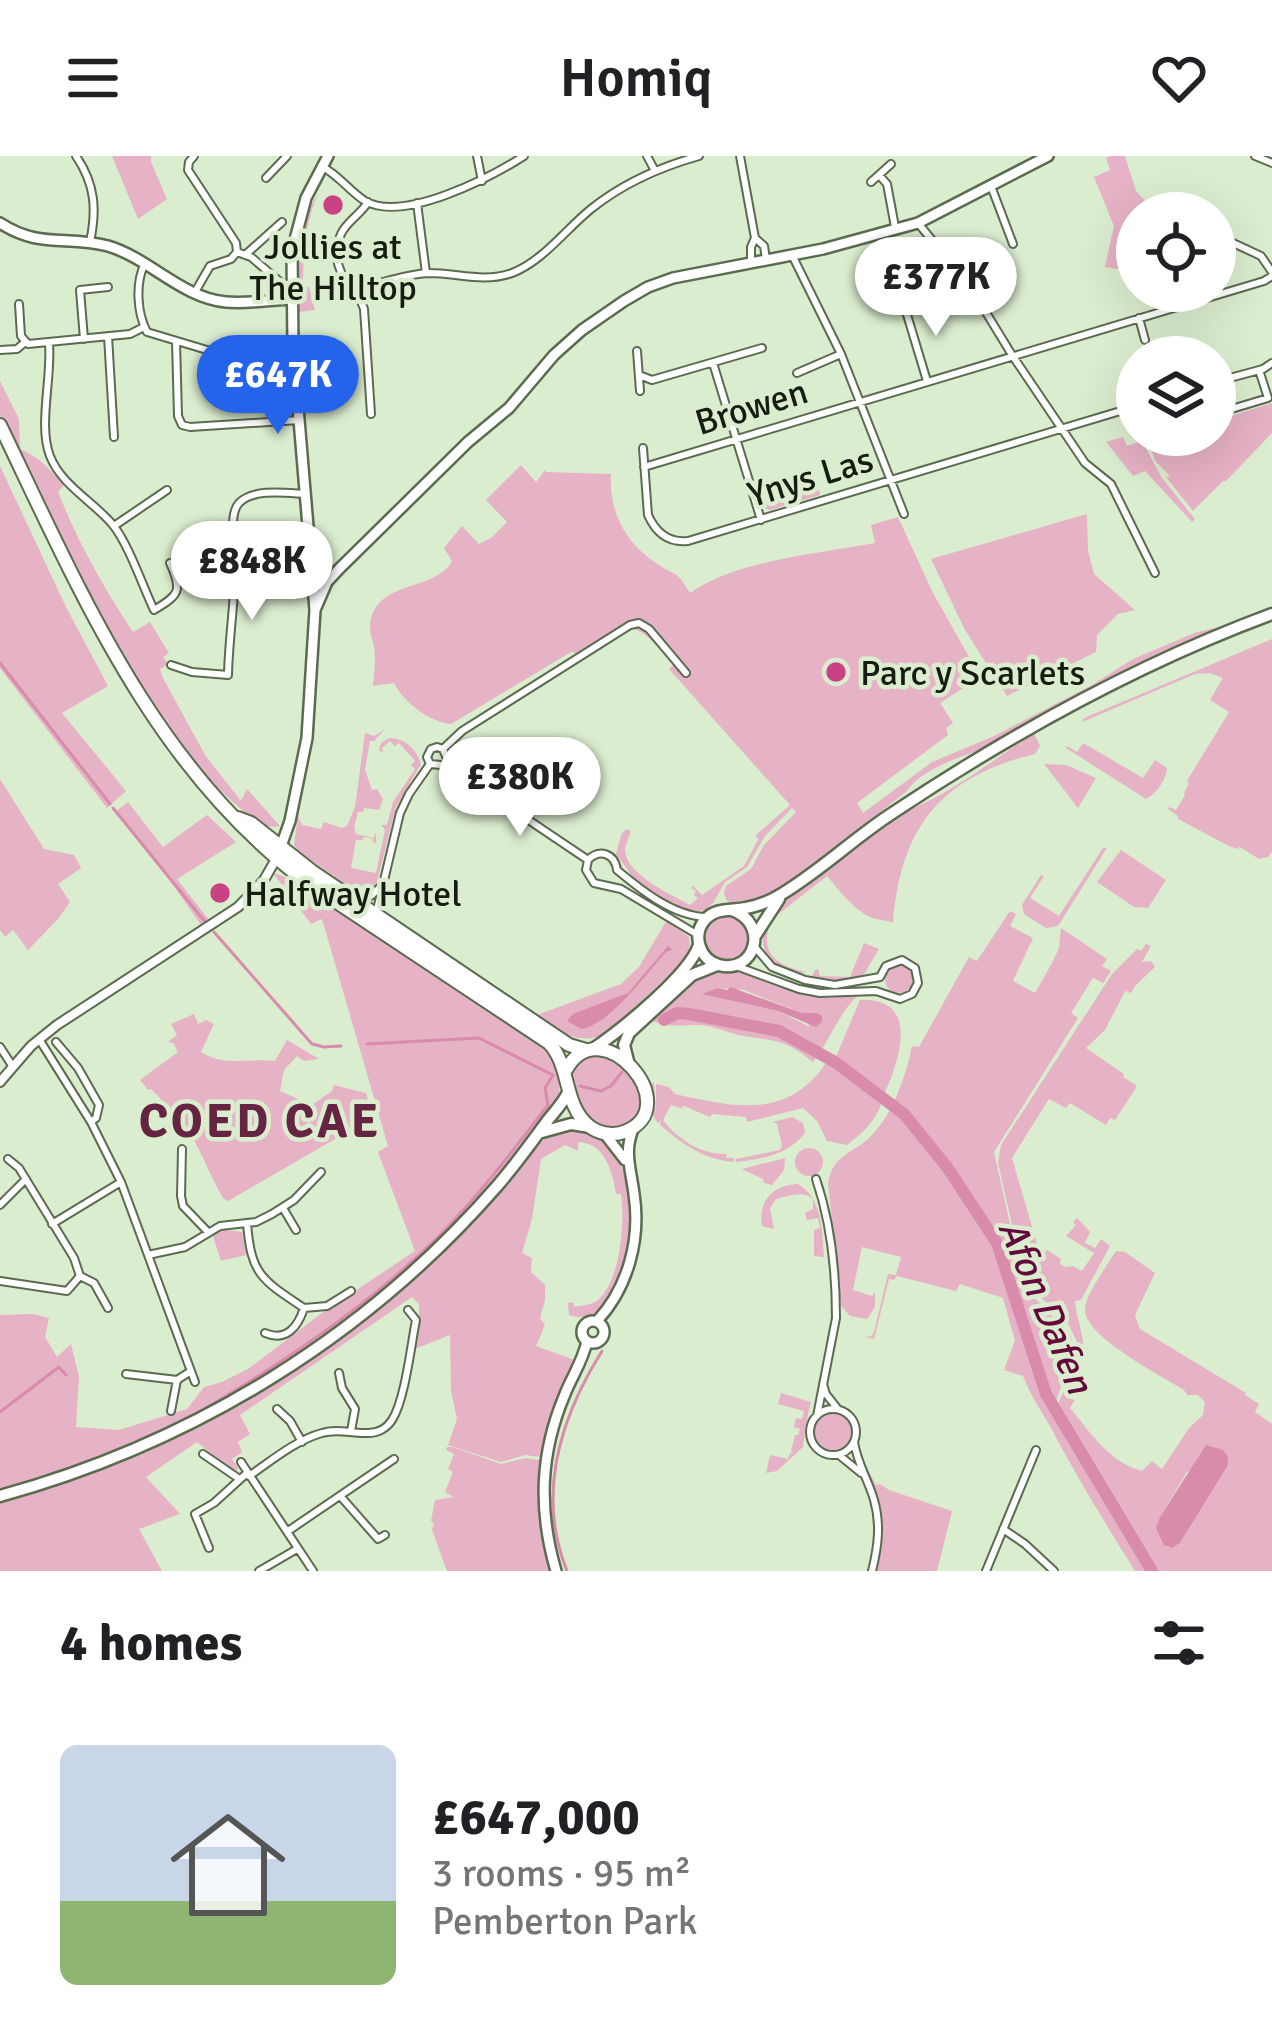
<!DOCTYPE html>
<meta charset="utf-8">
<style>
body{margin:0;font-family:Signika,sans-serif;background:#f6f6f6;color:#202124;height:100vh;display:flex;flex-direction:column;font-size:45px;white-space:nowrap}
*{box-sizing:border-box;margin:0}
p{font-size:39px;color:#757577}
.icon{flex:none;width:66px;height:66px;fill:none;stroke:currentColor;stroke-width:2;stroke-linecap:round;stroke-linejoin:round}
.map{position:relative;height:1415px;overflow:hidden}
.panel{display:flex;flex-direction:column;background:#fff;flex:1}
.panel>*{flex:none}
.controls{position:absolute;left:1116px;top:36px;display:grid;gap:24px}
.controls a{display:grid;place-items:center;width:120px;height:120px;border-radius:50%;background:#fff;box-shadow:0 12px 48px #0002;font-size:60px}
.price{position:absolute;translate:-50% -102px;padding:0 27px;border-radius:42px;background:#fff;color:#222;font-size:39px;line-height:78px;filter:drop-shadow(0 3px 6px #0008)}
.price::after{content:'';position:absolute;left:50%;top:72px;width:36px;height:27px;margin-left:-18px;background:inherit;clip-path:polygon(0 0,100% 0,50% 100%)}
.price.current{background:#2563eb;color:#fff}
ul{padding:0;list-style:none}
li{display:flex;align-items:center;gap:36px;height:300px;padding:0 60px}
li span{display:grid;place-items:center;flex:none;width:336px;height:240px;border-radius:18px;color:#555}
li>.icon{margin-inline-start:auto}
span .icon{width:144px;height:144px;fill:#fffc;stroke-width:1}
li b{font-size:51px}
h2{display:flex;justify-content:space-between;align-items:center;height:144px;padding:0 60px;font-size:51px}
header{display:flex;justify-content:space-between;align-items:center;height:156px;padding:0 60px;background:#fff;font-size:54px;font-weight:600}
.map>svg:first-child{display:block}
.green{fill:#e6b2c5;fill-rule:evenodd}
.water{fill:#d98bab}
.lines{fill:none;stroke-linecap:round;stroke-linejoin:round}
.stream{stroke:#d98bab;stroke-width:3}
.river{stroke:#d98bab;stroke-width:12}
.minor-casing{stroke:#5b6b50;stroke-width:10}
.tertiary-casing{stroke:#5b6b50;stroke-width:12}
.secondary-casing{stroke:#5b6b50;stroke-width:14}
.primary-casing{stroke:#5b6b50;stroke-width:15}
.trunk-casing{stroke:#5b6b50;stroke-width:16}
.minor{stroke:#fff;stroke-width:6}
.tertiary{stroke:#fff;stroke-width:8}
.secondary{stroke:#fff;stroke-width:9}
.primary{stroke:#fff;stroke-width:10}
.trunk{stroke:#fff;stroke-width:12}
.poi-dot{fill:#c94384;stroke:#dbedcf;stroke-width:4.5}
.labels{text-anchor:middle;stroke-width:9;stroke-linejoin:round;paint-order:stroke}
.poi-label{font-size:36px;fill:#161c11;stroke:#dbedcf;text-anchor:start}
.street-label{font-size:36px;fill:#161c11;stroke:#dbedcf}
.water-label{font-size:39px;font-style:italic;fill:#66073c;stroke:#dbedcf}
.district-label{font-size:48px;font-weight:bold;letter-spacing:3px;fill:#652442;stroke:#dbedcf}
</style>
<header><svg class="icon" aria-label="menu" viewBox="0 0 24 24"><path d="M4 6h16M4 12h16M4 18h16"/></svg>Homiq<svg class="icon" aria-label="heart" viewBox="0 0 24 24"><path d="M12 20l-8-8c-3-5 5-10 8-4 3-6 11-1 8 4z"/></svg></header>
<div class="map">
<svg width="1272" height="1415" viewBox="0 0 1272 1415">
<rect width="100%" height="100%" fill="#dbedcf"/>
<path class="green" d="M112,0H151V6L167,43L138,63Z
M1111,0H1125L1136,35L1148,48L1145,57H1137V99L1131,115L1105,111L1114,70L1094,21L1110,14L1106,2Z
M319,37C305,64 303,100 303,131H309L315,154L299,156C298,119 296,67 319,37Z
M0,225L19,263L20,293C40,301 50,314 64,329L58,336C78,386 103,431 133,476L150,466L169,497L163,501L168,508L160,513L163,522L205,599L241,645L247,633L249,635L280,670C261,674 248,659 234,647C122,549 65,389 0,259Z
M1272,247V277L1226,325H1223L1193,355L1166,321L1170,320L1155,305L1149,286L1170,279H1215V265Z
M1123,281L1127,290L1142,285L1162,322L1195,363L1192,366L1145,315L1133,320L1106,286Z
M521,309L536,326L545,314L546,316L611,318C609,355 624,386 656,407C676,421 676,413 690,437C737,404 818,398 875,387L871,369L898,361L932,435L973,508L971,527L940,547L953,567L946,572L948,579L857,647L863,657L932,606L992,581L1092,529L1133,503L1197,476L1238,467C1157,507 1076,548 995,587C966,601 925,609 907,635L785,730L754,746L736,748L727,745L724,737L726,730L751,713L764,689L796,656L792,652L765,680L747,711L725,726L713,747L705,755H688L654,738L635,724L616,698L621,679L626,673L631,675C630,677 625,691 625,694C625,718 672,739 690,749L698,742L694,739L696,735L691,732L693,730L702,739L744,710L758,684L756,679L790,649L669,513L673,509C631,457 631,467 581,505L574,496H571L451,568C430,566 404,547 394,527L373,530C374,517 376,503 374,491C372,480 368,475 371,463C380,424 436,435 452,405L444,392L462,370L479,388L491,382L507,366L486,344Z
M0,310L66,451L108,530L62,557L126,635L107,652L0,512Z
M778,331L783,345L819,334L820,339L770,354L761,351L756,338Z
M1087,358L1088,395L1094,418L1135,454L1118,458L1097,479L1096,496L1007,540L965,474L931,403Z
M1272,483V696L1268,701L1259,703L1240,691L1238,693L1229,690L1178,663V660L1168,653L1169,651L1176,654L1185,639L1184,637L1189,627L1187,625L1229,556L1210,544L1223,522L1210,517L1195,518L1082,566L1084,562Z
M385,573L374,585H370L365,614L372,634L377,633L383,643L379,654L364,652L363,656H358L354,671L356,678L373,682L376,677V687L373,686V683L364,681L362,684H356L351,712L376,717L385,674L381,669H387L393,646L415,613L411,609L415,605L399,587L395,590L390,585L382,592L383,597L379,594L381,587L390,582C405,582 417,594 421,608L396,651L377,726L369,736L359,737L299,696L294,689L298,660L302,669L321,673L324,666L342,672L347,670L355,651L365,577L374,580Z
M1034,577L1040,590L1035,598C941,621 901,670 893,767C887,764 880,764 873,762C854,755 840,735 827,720L771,764C759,798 775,809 807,816C795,818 782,815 773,807C758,793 761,770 773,756C796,727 858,683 890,664C906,654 924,648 940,639C973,620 1003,598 1034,577Z
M1083,587L1143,622L1155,604L1167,612C1167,622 1156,639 1146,643L1066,592L1067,590L1077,596Z
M1044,608L1066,609L1096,622L1078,652Z
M0,623L44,693L74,699L81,712L58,728L70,746L58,763L28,794L13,774L5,781L0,774Z
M128,646L163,691L207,659L236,686L177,723L209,764L201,769L171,726L115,656Z
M1103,692H1107L1058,770L1046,772L1024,758L1022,749L1041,719L1044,720L1030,742L1059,760Z
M1121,694L1166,724L1148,752L1134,751L1097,726Z
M273,717L294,724L540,886L558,908L560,942C458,1077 348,1181 198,1262C136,1295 67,1315 0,1337V1159L33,1158L49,1162L45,1181L57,1201L71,1188L79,1221L76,1271L119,1274L187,1253L204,1231L222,1226L248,1213L322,1157L415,1095L378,996L388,990L322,763L311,768Z
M1010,755L1016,758L1010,770L1033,782L1013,825L1035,837L1052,807L1059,792L1061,772L1107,803L1102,810L1111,815L1103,827L1093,822L1071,857L1078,862L994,996L1024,1131L1071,1179L1073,1197L1052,1256L1148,1415H1135C1105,1367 1076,1320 1050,1270C1040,1253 1030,1238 1023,1220L1004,1214L1015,1185L1003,1142L960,1128L956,1135L897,1120L894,1124L889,1123L874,1183L866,1181L872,1180L874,1176L888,1118L896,1119L901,1101L862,1091L853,1134L872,1140L875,1136V1151L867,1163L850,1160L841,1150L828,1027C834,996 853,999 872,979C894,956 906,919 912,890L919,891L969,801L977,805Z
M705 782a23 23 0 1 1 46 0a23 23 0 1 1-46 0Z
M667,764L689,781L690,791L687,803L605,878C579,890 558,876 537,859L621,828L639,811Z
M864,787L879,793L863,820L840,825L811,822L815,814L818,813L820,820L850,821Z
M1146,788L1151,790L1142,806L1151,805L1155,811L1136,829L1131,837L1125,835L1105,874L1086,892L1124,918L1123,921L1136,929V932L1115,964L1110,962L1106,969L1070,947L1066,952L1049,943L1012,1002L1039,1095L1043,1098L1047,1094L1061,1103L1060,1108L1065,1111L1073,1110L1082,1115L1094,1097L1066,1080L1076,1069L1073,1066L1077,1062L1090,1076L1085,1087L1095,1092L1101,1083L1110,1090L1081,1144L1075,1145C1076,1160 1082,1173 1083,1187C1084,1201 1075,1225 1066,1234L1067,1242L1075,1244L1070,1252C1091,1277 1109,1306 1142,1315L1152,1305L1162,1313L1189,1272L1203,1259L1205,1246L1198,1239H1187L1184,1234C1162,1220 1083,1180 1085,1153C1085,1139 1108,1108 1116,1095L1125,1096L1155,1117L1135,1159L1140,1173L1246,1237L1245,1239L1259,1248L1255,1256L1272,1268V1415H1153L1057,1251L1076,1204L1077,1186L1069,1169L1025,1126L998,1007L1001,989L1112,818L1137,793L1141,795ZM1227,1311L1180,1387L1174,1392L1160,1361L1187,1316Z
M885 823a14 14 0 1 1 28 0a14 14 0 1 1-28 0Z
M707,817H745L798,837L824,842L857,840C838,859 830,884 813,906C785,883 776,885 743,880C727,877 714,869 697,869C678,869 668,872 650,864L694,824ZM716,832L744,834L802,857L810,871L778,855L704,838Z
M860,844C923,841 898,908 883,941L835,903Z
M194,858L198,868L206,864L214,868L201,896C224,911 249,902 275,905L287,884L319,903L304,905L297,900L284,914L280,935L312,949L332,935L334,929L366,937L373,961L228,1045L224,1043C205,1013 194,970 167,949H163L160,942L151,933L148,934L140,924L178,896L173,887L168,886L177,879L171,868Z
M587,898C624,901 668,944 622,971C590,977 569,943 571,914Z
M831,899L830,906L835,907L882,943C879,962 863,977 847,989L827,985L817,965L803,952L747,966L746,961L712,958L710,961L684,950L681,951L684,953L671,949L663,964C677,983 702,999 727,998L726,1002H734L733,1006C702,1003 683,988 660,969L661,965L658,967C649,958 652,939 651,927H654L656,962V928L669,931L675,938C738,952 792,965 831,899Z
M792,961L803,967L805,977C788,999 762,1003 735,1006L736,1003L780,994L782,989L777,968L773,966Z
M560,972C575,974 594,975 605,985C649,1022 634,1181 569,1159L568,1147L573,1146L574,1151C584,1149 594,1149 601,1141C621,1118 625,1066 621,1038H616C612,1014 605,987 578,986V995L565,989L541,1003L532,1063L522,1097L532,1102L531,1116L545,1129V1144L540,1162L545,1169L536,1190L577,1205L556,1251L540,1301L525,1299L501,1306L448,1289L457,1263L451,1235L450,1179L412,1194L419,1163V1148L412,1141L240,1259L250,1278L238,1286L242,1296L232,1303L238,1312L235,1317L197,1286L146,1321L180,1358L139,1373L162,1415H0V1346C136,1313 290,1234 393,1139C433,1102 471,1061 509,1022C527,1004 537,985 560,972Z
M795 1006a14 14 0 1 1 28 0a14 14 0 1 1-28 0Z
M785,1002L784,1014L772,1029L764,1027L763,1023L742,1013Z
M798,1028C823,1043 822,1075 824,1101L814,1100V1074L820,1072L818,1062L807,1064L805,1057L813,1053V1043C803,1034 788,1040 776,1043L770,1052L774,1073L762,1070C758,1044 774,1029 798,1028Z
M218,1073L242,1076L246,1099L221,1105L212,1077Z
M781,1237L811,1246C807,1262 805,1275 803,1291L777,1315L766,1317L770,1299L788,1303L790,1297L793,1298L791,1295L795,1279H798L800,1273L794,1271L796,1262L802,1263L804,1255L778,1248Z
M814 1275a19 19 0 1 1 38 0a19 19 0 1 1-38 0Z
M447,1291H453L501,1308L525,1302L540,1304V1372L552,1415H447L432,1374L434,1367L431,1365L435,1344L454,1341L445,1336L453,1316L448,1313L454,1298L446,1294Z
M865,1309L876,1329L880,1328L889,1334L952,1355L937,1415H876C883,1376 883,1346 862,1311Z"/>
<path class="water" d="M668,790L672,794L666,796C645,819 611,867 582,873L567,865L573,858L628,837Z
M730,831L802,857H817L822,860V866L816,871L778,855L702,838L717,832L728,834Z
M1206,1289L1223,1294L1228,1301L1227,1311L1180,1387L1173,1392L1164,1389L1156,1372L1160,1361Z"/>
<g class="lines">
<path class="stream" d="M0,507L110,648
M113,652L206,767
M214,776L312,888L324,891L341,890
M849,917L851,913
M851,923L853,920
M580,930L601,935L611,930L622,916
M0,1256L59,1211L66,1219
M196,1258C281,1208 364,1153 435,1084C477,1042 512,996 548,949L545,932L553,919L479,882L367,888
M131,1289L150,1280
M52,1318L77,1310
M567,1415C536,1338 560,1262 602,1195"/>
<path class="river" d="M664,864L677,857L689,858L779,875L835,906L904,958L947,1011L997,1087L1046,1238L1152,1415"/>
<g class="minor-casing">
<path id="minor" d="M76,0C95,28 97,53 90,86
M194,0L189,6L188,14L236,87L237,96L251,101L279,125
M477,0L482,25
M647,0L655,15
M740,0L755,82L751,91V106
M1255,0L1272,7
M321,10C339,19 349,35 365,45C404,67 491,21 524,0
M879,19L887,28L895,71
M266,22L287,0
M871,26L891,8
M991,30L1013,88
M368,46C361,58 346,66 341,78C332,98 338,122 356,133C380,128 405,118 429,117C458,117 483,127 512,117C543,105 565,74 591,53C622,28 660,11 699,0
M417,47L426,117
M918,67L940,94L957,109L1012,199L1085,307L1111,328L1155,417
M1218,80L1261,100L1272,116
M755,82L764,90L766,103
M245,99L282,66
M792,99L841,198L904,358
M145,107C135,127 137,157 147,176L207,194L260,203
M356,133L364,153L371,258
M195,136L210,110L231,103L237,96
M19,148L21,180L28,188L130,178L144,171
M905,152L927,225
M1139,162L1145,184
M108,180L114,281
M84,183L80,134L108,131
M176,185L178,260L182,269L190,271L299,264
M49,188C52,222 38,270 50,300C61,329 94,346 113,369C129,389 143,431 154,454C179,439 183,435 170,407
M0,194L17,193L24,187
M637,195L640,235
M713,207L761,364
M797,217L841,198
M639,219L652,224L762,192
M1215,226L1263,213L1272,207
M1215,258L1268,242L1259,214
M643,292L648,359C656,377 669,387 688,385L1137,250
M644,311L1264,125L1272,120
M114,370L167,334
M171,509L192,516L228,519C229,473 238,430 234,384C233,373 231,356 239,347C253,332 287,337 305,338
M443,593L448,605L473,625
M430,608L441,609L475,628L588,704
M588,704C600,692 615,698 617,714C641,734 672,759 704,761
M588,704L586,714L594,727L621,733L698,779
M357,741L371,740L381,730
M376,758L400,657L409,638L430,608L427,601L431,593L437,591L443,593L462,575L630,469L639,467L649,473L686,517
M736,810L799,833L820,837L876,835L900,843L912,838L918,827L915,812L902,804L886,810L880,821L835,829L805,824L772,811L754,790
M39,883L91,966L121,1026L195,1226
M56,886L78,912L99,949L96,962L91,966
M0,891L13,911
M182,993L181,1040L183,1050L207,1075
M816,1023C831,1067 836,1116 836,1162L817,1260
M0,1049L26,1023
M283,1052L296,1074
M247,1067C251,1119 262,1124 304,1152L327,1150L351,1135
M52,1068L121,1026
M148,1099L185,1091L220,1070L256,1066L272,1058L294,1044L321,1016
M80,1120L94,1127L108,1152
M0,1125L67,1135L80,1120L74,1102L19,1012L8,1003
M265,1177C286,1186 298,1171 304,1152
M339,1217L342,1232L355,1253L351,1275
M126,1218L177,1224L191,1215
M823,1228L826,1238L837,1252
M277,1253L290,1265L302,1286
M810 1276a23 23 0 1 1 46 0a23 23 0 1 1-46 0Z
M171,1255L177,1224
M854,1286C857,1307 868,1323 874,1344C881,1368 878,1391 872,1415
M203,1298L238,1322
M839,1299L861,1317
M241,1306L313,1415
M249,1320C271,1305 296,1284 322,1277C338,1272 352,1278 368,1277C378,1277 387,1272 392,1264C405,1244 411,1189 416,1164L408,1154
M342,1342L378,1383L385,1379
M1003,1373L1025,1388L1054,1415
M288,1375L394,1303
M209,1392L195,1358L214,1347L247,1317
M259,1415L297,1393
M986,1415L1036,1294"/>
</g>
<g class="tertiary-casing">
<path id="tertiary" d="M0,926L31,890L57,869L238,751L264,724L276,703"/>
</g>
<g class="secondary-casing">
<path id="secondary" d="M0,67C40,93 66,79 108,90C149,102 182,142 226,146C247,148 270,144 291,143
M315,454L327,426L339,413L468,286L509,252L554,199L582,174L624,145L648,131L673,122L823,93L918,67L1048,0
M280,693L290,665L307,582L315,454L293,192L292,95L306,42L328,0
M604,977L625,1004
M582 1176a11 11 0 1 1 22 0a11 11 0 1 1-22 0Z
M597,1165C628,1132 641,1083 634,1038C631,1013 623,995 634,971
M556,1415C538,1353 540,1297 565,1238C572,1220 583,1205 587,1185"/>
</g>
<g class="primary-casing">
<path id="primary" d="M732,754C771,768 754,819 719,809C700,804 692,780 704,765C715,751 731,755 746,752C758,750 770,745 780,739C819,716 853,683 891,658C1011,578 1137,508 1272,458
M755,780L779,743
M593,893C621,874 689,819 699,789
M629,909L624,889L629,877L692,819L717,809
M542,976L571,968L590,971
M0,1340C193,1287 366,1181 498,1029C516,1008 532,986 548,964C556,954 563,947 569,935"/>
</g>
<g class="trunk-casing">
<path id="trunk" d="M0,269C81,437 154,613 308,727L549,887C571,910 563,949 589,970C599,978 613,980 624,976C689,952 600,850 566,914
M238,662L251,667L313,716L569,889L586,894"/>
</g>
<use href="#minor" class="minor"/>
<use href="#tertiary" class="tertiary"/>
<use href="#secondary" class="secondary"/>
<use href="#primary" class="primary"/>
<use href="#trunk" class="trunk"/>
</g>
<g class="poi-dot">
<circle cx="333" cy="49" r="12"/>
<circle cx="836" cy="516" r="12"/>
<circle cx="220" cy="737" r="12"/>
</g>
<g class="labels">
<g class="poi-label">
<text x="333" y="103" text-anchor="middle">Jollies at<tspan x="333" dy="41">The Hilltop</tspan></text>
<text x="860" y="529">Parc y Scarlets</text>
<text x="244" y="750">Halfway Hotel</text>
</g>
<g class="street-label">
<text transform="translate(751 250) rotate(-17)" y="13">Browen</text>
<text transform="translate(810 320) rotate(-17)" y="13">Ynys Las</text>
</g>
<g class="water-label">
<text transform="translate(1047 1150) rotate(67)" y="14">Afon Dafen</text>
</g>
<g class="district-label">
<text x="260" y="981">COED CAE</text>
</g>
</g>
</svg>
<div class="controls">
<a><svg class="icon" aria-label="locate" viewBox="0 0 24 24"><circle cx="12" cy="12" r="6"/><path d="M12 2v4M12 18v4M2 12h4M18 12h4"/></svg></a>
<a><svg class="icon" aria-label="layers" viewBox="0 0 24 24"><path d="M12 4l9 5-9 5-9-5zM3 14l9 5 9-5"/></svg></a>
</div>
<b class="price" style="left:936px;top:183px">£377K</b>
<b class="price current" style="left:278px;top:281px">£647K</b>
<b class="price" style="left:252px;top:467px">£848K</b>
<b class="price" style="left:520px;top:683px">£380K</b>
</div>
<section class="panel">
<h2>4 homes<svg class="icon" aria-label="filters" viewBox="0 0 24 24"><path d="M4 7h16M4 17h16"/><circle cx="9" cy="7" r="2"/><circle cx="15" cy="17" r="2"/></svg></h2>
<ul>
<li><span style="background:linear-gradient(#c9d6e8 65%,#8fb573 0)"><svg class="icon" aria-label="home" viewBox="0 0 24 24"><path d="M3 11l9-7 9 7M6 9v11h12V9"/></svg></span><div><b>£647,000</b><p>3 rooms · 95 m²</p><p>Pemberton Park</p></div></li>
</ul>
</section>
